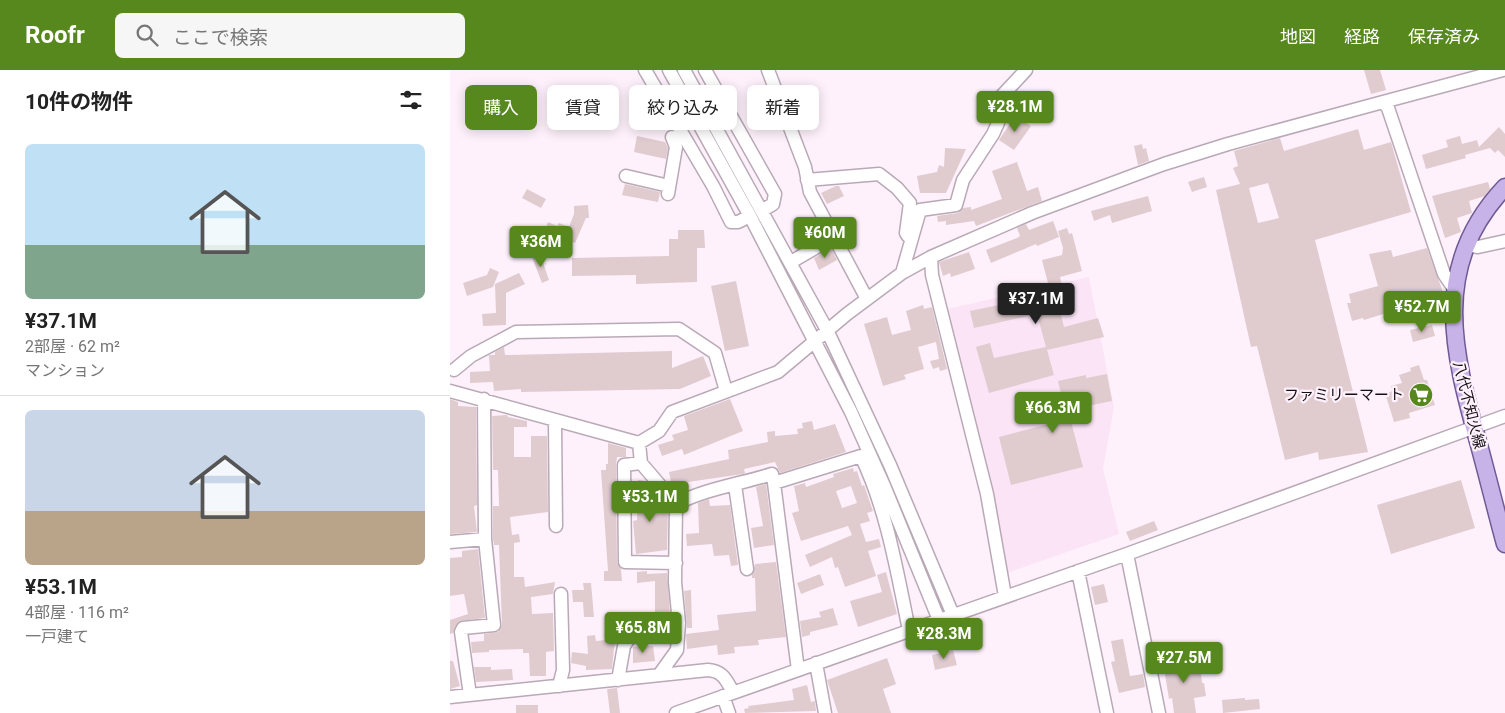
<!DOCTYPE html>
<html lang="ja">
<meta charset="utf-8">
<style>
body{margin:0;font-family:Roboto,"Noto Sans JP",sans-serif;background:#f6f6f6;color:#222;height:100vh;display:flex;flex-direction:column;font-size:19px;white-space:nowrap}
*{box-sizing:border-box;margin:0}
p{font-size:16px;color:#767676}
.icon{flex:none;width:28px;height:28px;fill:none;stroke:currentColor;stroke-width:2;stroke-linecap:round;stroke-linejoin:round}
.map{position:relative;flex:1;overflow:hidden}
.side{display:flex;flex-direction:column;background:#fff;width:450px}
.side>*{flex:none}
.hud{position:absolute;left:15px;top:15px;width:475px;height:45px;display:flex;gap:10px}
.price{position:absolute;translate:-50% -42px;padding:0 11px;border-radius:5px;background:#57881d;color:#fff;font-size:16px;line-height:32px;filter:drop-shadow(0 1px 2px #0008)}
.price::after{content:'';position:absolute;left:50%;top:30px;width:15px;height:11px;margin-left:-8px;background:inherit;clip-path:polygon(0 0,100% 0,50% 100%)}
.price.on{background:#222;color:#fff}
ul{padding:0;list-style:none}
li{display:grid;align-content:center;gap:10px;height:265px;padding:0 25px}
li+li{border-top:1px solid #e0e0e0}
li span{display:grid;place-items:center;height:155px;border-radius:8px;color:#555}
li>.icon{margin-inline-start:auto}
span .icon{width:90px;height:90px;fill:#fffc;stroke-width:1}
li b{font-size:21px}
h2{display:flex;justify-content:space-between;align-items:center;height:60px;padding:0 25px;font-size:21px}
.tag{padding:0 18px;border-radius:8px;background:#fff;box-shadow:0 2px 12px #0003;font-size:18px;line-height:45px}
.tag.on{background:#57881d;color:#fff}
header{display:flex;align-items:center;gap:30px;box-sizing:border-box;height:70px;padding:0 25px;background:#57881d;color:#fff}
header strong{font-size:24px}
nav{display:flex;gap:28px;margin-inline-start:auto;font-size:18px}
.search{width:350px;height:45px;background:#f6f6f6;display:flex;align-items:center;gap:12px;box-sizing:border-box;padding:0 18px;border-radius:8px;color:#767676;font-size:19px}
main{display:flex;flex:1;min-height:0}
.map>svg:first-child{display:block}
.built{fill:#fbe4f6}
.building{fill:#e0cbcf;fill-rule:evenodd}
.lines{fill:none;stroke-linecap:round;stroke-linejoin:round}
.minor-casing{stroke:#b9a9b6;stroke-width:15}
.major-casing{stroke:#715995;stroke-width:19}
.minor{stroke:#fff;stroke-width:12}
.major{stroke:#c8b3e9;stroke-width:16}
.labels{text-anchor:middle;stroke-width:4.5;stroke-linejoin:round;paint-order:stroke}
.poi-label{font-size:15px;fill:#130e12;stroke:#fef1fb;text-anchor:end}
.street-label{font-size:15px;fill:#130e12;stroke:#fef1fb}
</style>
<header>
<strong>Roofr</strong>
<div class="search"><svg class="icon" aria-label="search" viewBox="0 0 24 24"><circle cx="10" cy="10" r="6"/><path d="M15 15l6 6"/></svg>ここで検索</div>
<nav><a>地図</a><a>経路</a><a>保存済み</a></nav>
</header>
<main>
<section class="side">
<h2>10件の物件<svg class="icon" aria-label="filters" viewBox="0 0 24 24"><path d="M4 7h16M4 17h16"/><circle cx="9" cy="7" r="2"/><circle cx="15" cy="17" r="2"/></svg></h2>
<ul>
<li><span style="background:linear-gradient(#bfe0f5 65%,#7fa58c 0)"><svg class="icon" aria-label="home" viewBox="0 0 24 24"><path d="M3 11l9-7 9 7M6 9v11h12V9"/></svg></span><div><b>¥37.1M</b><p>2部屋 · 62 m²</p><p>マンション</p></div></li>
<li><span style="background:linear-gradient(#c9d6e8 65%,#b9a48a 0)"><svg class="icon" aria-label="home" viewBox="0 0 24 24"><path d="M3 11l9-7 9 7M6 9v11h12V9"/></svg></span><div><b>¥53.1M</b><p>4部屋 · 116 m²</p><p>一戸建て</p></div></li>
</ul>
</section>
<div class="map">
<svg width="1055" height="643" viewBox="0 0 1055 643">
<rect width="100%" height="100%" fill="#fef1fb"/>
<path class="built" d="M639,207L664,337L653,399L669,464L557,503L497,239Z"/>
<path class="building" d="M914,0H930L936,20L921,24Z
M565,46L581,56L564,80L549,70Z
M1049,57L1055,64V87L1048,80L1045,83L1040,78L1015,85L1016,88L976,99L972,85L998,77L996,70L1010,66L1012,74L1027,70L1029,77Z
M908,59L914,80L941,72L961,142L865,170L918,382L869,390L868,382L835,390L807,276L801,277L766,120L790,114L783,98L788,96L784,81L830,68L834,81ZM818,113L829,148L808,153L799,118Z
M187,66L215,72L218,78L216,89L184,82Z
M692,74L693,79L696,78L699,91L688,95L684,76Z
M495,78L516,79L496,123H470L467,106L487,102L489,95L494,97Z
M567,92L577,121L588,117L592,131L526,156L524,151L496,155V151L488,152L487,146L508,143L513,138L521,137V140L552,129L542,101Z
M754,107L757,117L742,122L738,112Z
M1038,112L1040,119L1035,126L1019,131L1022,143L1007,148L1011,162L995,168L982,126Z
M175,114L210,122L208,132L172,125Z
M386,116H389L394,126L377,134L371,123Z
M77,119L96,129L91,138L72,128Z
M698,126L702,141L662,153L660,145L644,151L641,141Z
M138,135L139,148H136L125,173L95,160L98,152L107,156L109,153L119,157L124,144V136Z
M603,151L609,167L587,176L586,174L541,193L536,180L567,168L570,166L567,158L576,154L579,160Z
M617,158L619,164L622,163L632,201L610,207L616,236L609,238L614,257L648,248L654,267L597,280L604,305L539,323L526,277L540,273L544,288L596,277L587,244L524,258L520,241L578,229L576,222L599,217L592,190L612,185L613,178L608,161Z
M228,160H254L255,178H247V212L186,214V205L122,206V188L219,186V169H228Z
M381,178L387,190L369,200L364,188Z
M977,178L994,225L914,250L913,248L902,251L897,233H901L899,224L928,216L919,184L941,180L943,187Z
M519,182L525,199L501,207L500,203L493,206L489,192Z
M90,184L99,210L92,213L82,187Z
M40,198L49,202L43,217L17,226L13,213L37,205Z
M69,203L75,214L56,223V255L33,256L32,244L46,243L45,214Z
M286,211L299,276L275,281L261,216Z
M473,235L474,239L482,237L497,299L490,301L489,297L483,299L480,291L489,289L486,272L468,277L474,299L454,305L456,309L433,316L414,254L437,247L442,265L461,260L456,241Z
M982,255L985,266L963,272L960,260Z
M54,277L55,285L222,281V298L253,286L261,306L230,319L71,322V319L44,321L43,312L20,313V302L40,301L39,285H45V282Z
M969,295L974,310H977L985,335L959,343L960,348L944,352L935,323L943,321L941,316L952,313L949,305L961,301L960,298Z
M657,304L662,331L618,340L633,397L561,415L549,367L610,351L605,329L612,328L608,311L636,305V308Z
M0,329L8,332V336L26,337L27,435L24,436L27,462L0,464Z
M280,329L293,361L234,385L232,379L212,386L208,375L224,370L222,365L238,360L234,346Z
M42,341V346L57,345L58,347L77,351V357H64V387H81V366H97L98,442L60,447L62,465L69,464L70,472L64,473V507H74L75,517L105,512L103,524L81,527L82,544L103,543L104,581L96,582V606H80L79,583H73V579L39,580V582L22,583L21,572L34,571V564L48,562L52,555L49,475H44L43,469V436H49L48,400H43Z
M362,351L364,360L385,354L396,382L330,403L325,392L294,399L295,403L293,404L238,412L239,417L224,420L222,417L219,402L279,389L278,380L318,372L317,362L325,361V366L348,364L347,359L353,358L352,353Z
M158,373L176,378V387H167L166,395L167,492L171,499L172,511H154V501H158L151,400H156V394H158Z
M403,398L404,402L407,401L412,416L414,415L423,441L417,443L420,451L410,454L416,472L429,469L431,477L418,481L426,506L395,517L388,497L385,498L382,487L360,497L355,485L402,465L398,456L351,471L342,443L349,441L344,416L355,413L356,417L384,407L383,404ZM401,416L407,433L392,438L386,421Z
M188,410L195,411L199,415L198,433L214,432L218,437L217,480L186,484L183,451L187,450Z
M1011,410L1025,458L941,484L927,435Z
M316,414L324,475L304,478L301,458L313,456L306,417Z
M259,429L260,436L280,435L288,495L281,496L279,485L264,486L262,474L237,476L236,464L249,463L248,433Z
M704,451L708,460L680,471L676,462Z
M28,479L35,548L9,551L3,563L0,564V550L18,544L14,524L0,526V488L12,487V481Z
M326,492L336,567L308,570L309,575L284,577L285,583L268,585L267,575L237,579L236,564L269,560L267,545L306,541L305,508H302V505L305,494Z
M197,501V504L217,503L221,557L205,556V511L187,513V502Z
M436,502L447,544L408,557L400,531L432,522L427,505Z
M370,504L374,515L351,524L347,513Z
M133,513H141L144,547H134L133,532H123L122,520H134Z
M654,514L658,532L645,535L641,517Z
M241,520L242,558H237L234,521Z
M383,538L388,555L360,562V565L352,567L350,551L371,547L369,542Z
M145,565L146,571L168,569L164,578L162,599L136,600V596L121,593L122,582L138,584L137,566Z
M673,569L680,606L693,604L695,617L669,623L661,592L665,591L661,571Z
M203,576L205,591L183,593V577Z
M503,580L507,595L485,600L482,585Z
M749,586L752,613H754L756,626L744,628L746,643H724L722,628L719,629L713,592Z
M437,588L446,614L433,619L441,643H388L377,610Z
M0,591H3L10,616L0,619Z
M24,597H41V600L62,599L63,610L26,612Z
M357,615L361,632L365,631L366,641L295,643L294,639L299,638L298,636L344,630L342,619Z
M167,618L170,643H160L157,619Z
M795,628V630L809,629L810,639L773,643L772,630Z
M66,635H88V643H66Z"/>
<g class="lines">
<g class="minor-casing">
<path id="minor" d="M195,0L263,116L281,152H288L300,146
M219,0L300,146L401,342L435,418L489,550
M234,0L377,260L440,395L503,545
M255,0L325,124L323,134L313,140
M318,0L355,97L360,122L417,229
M933,32L1053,0
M176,106L219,116
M357,110L429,104L447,118L460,133L456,163L458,166
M218,124L226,77L222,67
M1017,175L1028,177L1055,171
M341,192L384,167
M452,203L470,140L506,135L513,110L543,64L548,53L546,32L576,0
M4,300L21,286L66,262L229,259L265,283L276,321
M0,321L189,373
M105,351L106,456
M191,393L174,395L175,492L226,493
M324,413L348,600
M285,415L297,499
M226,434L191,393L189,373L209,361L222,342L328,302L397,244L452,203L481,187
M0,472L35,469
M677,484L709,643
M628,501L657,643
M555,526L537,424L482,205L481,187L582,143L714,94L778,74L933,32L938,38L994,204L1005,220
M366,593L375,643
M209,605L227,580L229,553L225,512L226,434C255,419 290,414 322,404L324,413L411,386C437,440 447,502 459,560
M168,610L174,576L180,567
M109,616L113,600L111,524
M20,625L11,562L13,558L44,555L35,469L34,329
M273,626L279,643
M0,627L258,600C273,601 276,610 283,622
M226,643L677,484L1055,346"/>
</g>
<g class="major-casing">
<path id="major" d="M1055,117C980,196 1003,282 1029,375C1038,408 1046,441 1055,474"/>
</g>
<use href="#minor" class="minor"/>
<use href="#major" class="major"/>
</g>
<defs>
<g id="supermarket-disc" transform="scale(1.25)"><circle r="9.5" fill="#57881d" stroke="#fef1fb"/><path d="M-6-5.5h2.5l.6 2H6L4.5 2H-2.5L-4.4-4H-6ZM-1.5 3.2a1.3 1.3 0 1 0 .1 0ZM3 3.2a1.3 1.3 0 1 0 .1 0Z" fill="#fff"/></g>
</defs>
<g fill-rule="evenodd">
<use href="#supermarket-disc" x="971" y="325"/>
</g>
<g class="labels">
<g class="poi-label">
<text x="954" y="330">ファミリーマート</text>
</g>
<g class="street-label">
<text transform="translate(1019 335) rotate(76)" y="5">八代不知火線</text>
</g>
</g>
</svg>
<b class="price" style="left:565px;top:63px">¥28.1M</b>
<b class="price" style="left:375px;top:189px">¥60M</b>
<b class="price" style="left:91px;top:198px">¥36M</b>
<b class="price on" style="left:586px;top:255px">¥37.1M</b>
<b class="price" style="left:972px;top:263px">¥52.7M</b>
<b class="price" style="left:603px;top:364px">¥66.3M</b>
<b class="price" style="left:200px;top:453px">¥53.1M</b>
<b class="price" style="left:193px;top:584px">¥65.8M</b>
<b class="price" style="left:494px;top:590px">¥28.3M</b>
<b class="price" style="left:734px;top:614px">¥27.5M</b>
<div class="hud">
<a class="tag on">購入</a>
<a class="tag">賃貸</a>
<a class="tag">絞り込み</a>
<a class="tag">新着</a>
</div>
</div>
</main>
